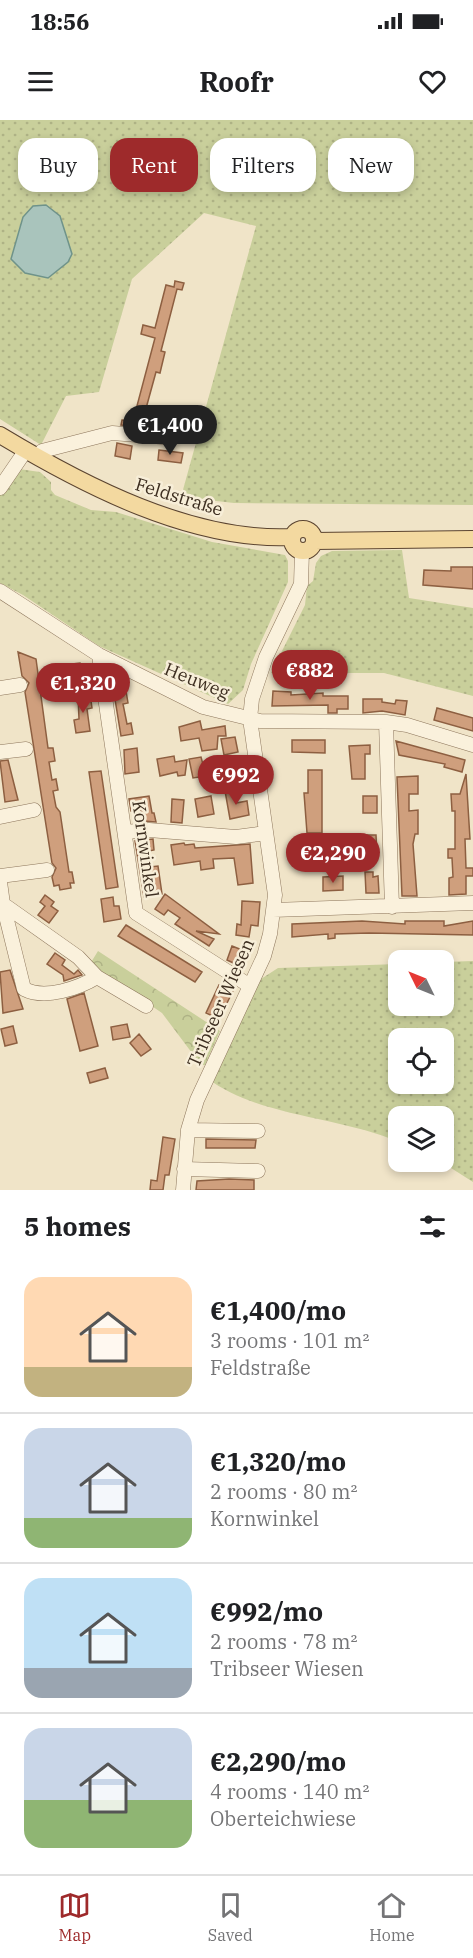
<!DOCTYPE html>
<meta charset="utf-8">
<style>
body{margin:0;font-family:"IBM Plex Serif",serif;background:#f2f2f2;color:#202124;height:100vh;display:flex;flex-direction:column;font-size:22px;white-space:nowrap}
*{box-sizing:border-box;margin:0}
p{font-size:20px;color:#757577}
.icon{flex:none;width:33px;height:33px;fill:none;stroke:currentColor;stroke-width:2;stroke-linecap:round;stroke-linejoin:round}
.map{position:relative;height:1070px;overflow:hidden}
.details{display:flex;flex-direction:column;background:#fff;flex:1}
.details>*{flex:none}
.guide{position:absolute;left:18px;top:18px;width:438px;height:54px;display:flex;gap:12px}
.needle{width:39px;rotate:313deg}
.tools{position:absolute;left:388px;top:830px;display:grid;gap:12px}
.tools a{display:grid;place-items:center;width:66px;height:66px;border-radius:12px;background:#fff;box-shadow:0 3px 9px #0003;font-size:30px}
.price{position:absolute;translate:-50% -51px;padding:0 14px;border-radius:21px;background:#9e2a2b;color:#fff;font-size:20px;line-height:39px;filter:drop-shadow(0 2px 3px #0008)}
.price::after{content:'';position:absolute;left:50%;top:36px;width:18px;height:14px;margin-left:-9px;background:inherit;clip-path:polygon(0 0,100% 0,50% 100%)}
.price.active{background:#222;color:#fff}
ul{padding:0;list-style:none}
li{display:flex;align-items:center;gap:18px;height:150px;padding:0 24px}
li+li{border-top:2px solid #e0e0e0}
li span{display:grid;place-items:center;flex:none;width:168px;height:120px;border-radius:18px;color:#555}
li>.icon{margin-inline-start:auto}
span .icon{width:72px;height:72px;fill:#fffc;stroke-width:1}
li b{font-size:26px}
h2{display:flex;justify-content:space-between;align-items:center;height:72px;padding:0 24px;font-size:26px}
.tag{padding:0 21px;border-radius:18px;background:#fff;box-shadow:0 3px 9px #0003;font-size:21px;line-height:54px}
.tag.active{background:#9e2a2b;color:#fff}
.status{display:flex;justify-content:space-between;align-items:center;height:42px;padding:0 30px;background:#fff;direction:ltr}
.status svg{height:16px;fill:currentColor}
header{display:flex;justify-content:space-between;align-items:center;height:78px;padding:0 24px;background:#fff;font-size:27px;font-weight:700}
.tabs{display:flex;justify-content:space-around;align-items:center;height:84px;border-top:2px solid #e0e0e0;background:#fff;font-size:16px;color:#757577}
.tabs a{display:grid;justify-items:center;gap:3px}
.tabs .active{color:#9e2a2b}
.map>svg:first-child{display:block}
.grass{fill:url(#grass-dots);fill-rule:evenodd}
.forest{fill:url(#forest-crowns)}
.water{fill:#a9c4bc;stroke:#6f938a;stroke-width:1.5}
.building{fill:#cf9f7d;stroke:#8d5f41;stroke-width:1.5}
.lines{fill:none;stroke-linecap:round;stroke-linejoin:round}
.minor-casing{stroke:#8d765c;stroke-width:15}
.major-casing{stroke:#5b4430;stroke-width:18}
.minor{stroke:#faf1dc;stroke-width:14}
.major{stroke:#f3d9a0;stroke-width:16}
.labels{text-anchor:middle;stroke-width:5;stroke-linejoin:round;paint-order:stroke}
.street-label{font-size:18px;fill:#3d2e20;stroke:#f7eed8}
</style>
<div class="status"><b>18:56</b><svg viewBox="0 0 49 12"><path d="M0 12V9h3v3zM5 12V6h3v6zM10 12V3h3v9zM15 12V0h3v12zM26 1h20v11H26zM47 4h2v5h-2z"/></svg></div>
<header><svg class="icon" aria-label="menu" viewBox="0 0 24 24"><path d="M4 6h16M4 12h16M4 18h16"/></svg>Roofr<svg class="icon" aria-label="heart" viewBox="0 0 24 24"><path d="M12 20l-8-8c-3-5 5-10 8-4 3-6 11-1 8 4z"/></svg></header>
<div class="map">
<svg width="473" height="1070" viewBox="0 0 473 1070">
<defs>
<pattern id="grass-dots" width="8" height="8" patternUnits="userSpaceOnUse" patternTransform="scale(1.5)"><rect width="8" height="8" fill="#c9cf9b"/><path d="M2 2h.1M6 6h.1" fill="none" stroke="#aeb285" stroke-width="1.8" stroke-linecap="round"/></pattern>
<pattern id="forest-crowns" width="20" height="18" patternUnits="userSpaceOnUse" patternTransform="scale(1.5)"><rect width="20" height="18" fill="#c9cf9b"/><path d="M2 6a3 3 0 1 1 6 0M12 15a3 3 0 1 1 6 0" fill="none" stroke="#aeb285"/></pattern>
</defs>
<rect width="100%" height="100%" fill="#f0e4c8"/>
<path class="grass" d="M0,0H473V385L234,383L181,377L256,106L204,93L132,159L99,272L66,276L41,325L0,299Z
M19,349L40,352L51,362V370L55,375L91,390L116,392L212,422L285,435L288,441V462L251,544L243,570L228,584L99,526L23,475L0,463V374Z
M402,430L409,478L473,488V576L384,553H271L305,485L307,466L313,461L316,443L321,436L332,431Z
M473,841V1062L440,1041H444V996H399V1022C339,996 258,997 207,958L250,866L278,848L399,844V885H444V842ZM399,918H444V963H399Z"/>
<path class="forest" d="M98,831L220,911L205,945H201L162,893L90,844Z"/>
<path class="water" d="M46,85L60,96L72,134L68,142L48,158L25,153L11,139L23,97L33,86Z"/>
<path class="building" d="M175,161L184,163L182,170L177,169L161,231L165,232L160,253L156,252L142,303L155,305L154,307L121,305L122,300L133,301L155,218L141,214L143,205L155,208L166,165L174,167Z
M117,323L132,326L130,339L115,336Z
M159,330L183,333L181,343L158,340Z
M451,447H473V469L423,465L424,450L451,451Z
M18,532L36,539L48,628H53L55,641L49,642L52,660L56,659L58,670L53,671L56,687L60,692L69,752H72L74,763H70L71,768L60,770L59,765L54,766L52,757L56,748L52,743L25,572L29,563L22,556Z
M80,543L83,564L68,566L64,545Z
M125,565L128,583L123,584L127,604L131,603L133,614L121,616L113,567Z
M273,571L291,572V575L323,573V576H348V589H337V593H328V585L272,586Z
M90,574L92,588L87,589L90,611L76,613L74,600L79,599L78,576Z
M363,579H382V582L395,584L396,580L407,581L405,595L382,591L363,593Z
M437,588L473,598V611L434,600Z
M200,601L202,610L225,606L226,616H218L217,629L202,631L199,618L181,621L179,607Z
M235,617L238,632L224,635L221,619Z
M292,620H325V633L292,632Z
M396,621L465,640L462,652L444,647L445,644L399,635Z
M370,625V634H365V659H352L349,626Z
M137,628L139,652L125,654L124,630Z
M174,636L175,642L187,640L185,655L178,656L177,652L160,656L157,639Z
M201,637L206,656L193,658L189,639Z
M8,640L18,680L5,682L0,641Z
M308,650H322V713H307L304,673H308Z
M101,651L118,767L106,769L89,652Z
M466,654L470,719H465L466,748H473V756H466V774L449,775V758L453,757L452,738H448V729H455V691H452L451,674H460Z
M418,656V674H409V691L418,690V714H415L413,724L417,776H402L397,657Z
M234,670L236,683L247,681L249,695L230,699L225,671Z
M149,676L152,693H154L156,702L143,701L141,690L131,691L129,679Z
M211,676L214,694L198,697L195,679Z
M363,676H377V693H363Z
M172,679L184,680L182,703L171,702Z
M360,715H376L377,736H364V725H360Z
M153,719L154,730L149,731L150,747L158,746L162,774L144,777L135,721Z
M184,723L185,725L194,724L195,728L250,724L253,763L238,765L234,738L213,739L214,748L201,750L200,741L174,745L171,725Z
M365,752H373V757L378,756L379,773H366Z
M343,756V770L323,771V757Z
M165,774L219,814L196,811L214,819L209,826L175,804L180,798L168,790L164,795L155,789Z
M45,775L54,782L51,786L58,791L49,803L38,795L45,786L40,782Z
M113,777L114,786H119L121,799L104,802L101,779Z
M242,781L260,782L258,806L251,805L249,817L236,815L237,804L241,805Z
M362,801L405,804V801H444V806L473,801V815L369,813L335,814V818L328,819V814L292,817V804Z
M126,805L202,852L195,862L118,816Z
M232,826L247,832L242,847L227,840Z
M55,833L65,840L62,845L74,854L78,850L82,855L64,861L63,855L47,844Z
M10,850L23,889L3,893L0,852Z
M219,865L233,871L219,899L206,893Z
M84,873L98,926L80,931L67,879Z
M127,904L130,917L113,920L111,907Z
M13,906L17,923L5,926L1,909Z
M139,914L151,929L141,936L130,923Z
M105,948L108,958L90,963L87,953Z
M163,1017L175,1019L169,1055H165L163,1070H150L151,1060L157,1061Z
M206,1019L256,1020L255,1028H206Z
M229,1059L254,1060V1070H196L197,1061Z"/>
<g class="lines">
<g class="minor-casing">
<path id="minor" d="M39,337L42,331L112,313L163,317
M0,368L26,330
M0,471L99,535L203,587L260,601L386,602L407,605L473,625
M99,535L136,793L250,866
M0,568L20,565
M386,602L392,787
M0,632L26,629
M0,697L34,690
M125,712L149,710L236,717L266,713
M0,756L47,750
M0,762L3,784L78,837L97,857L146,886
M3,784L24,869C45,880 79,868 97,857
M273,790L473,783
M188,1010L258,1011
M184,1049L258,1051
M183,1070L188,1010L197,980L264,836L270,814L275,775L250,599L252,579L266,537L301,464L302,431"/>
</g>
<g class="major-casing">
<path id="major" d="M0,315C83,365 192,422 292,417
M292 420a11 11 0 1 1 22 0a11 11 0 1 1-22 0Z
M314,421L473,419"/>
</g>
<use href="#minor" class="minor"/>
<use href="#major" class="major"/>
</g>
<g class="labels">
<g class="street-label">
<text transform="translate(179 377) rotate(17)" y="6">Feldstraße</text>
<text transform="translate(197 561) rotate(22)" y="6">Heuweg</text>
<text transform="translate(145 729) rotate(82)" y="6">Kornwinkel</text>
<text transform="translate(221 883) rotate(-66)" y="6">Tribseer Wiesen</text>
</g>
</g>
</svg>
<div class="tools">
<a><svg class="needle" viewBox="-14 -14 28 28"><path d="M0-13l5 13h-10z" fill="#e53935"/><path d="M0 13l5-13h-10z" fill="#757577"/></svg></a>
<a><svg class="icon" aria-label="locate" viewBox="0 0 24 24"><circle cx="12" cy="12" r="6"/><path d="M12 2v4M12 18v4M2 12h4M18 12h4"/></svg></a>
<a><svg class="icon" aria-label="layers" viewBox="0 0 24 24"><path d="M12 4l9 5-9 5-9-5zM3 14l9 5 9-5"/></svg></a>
</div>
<b class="price active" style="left:170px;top:336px">€1,400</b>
<b class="price" style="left:310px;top:581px">€882</b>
<b class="price" style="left:83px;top:594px">€1,320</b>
<b class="price" style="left:236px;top:686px">€992</b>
<b class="price" style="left:333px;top:764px">€2,290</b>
<div class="guide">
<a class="tag">Buy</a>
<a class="tag active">Rent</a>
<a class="tag">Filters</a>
<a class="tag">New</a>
</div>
</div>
<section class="details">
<h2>5 homes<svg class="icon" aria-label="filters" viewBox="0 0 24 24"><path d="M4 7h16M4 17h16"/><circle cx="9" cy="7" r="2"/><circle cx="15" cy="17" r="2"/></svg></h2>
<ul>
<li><span style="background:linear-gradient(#ffd9b3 75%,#c2b280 0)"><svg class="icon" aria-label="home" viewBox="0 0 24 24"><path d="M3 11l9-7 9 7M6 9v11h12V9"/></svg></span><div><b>€1,400/mo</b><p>3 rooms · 101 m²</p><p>Feldstraße</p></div></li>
<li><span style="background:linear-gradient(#c9d6e8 75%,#8fb573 0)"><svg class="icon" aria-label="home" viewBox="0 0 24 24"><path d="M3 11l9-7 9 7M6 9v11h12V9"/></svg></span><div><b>€1,320/mo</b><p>2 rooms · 80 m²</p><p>Kornwinkel</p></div></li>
<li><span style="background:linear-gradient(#bfe0f5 75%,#9aa5b1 0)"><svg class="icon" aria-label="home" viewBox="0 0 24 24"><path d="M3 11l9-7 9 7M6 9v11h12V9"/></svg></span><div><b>€992/mo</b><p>2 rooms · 78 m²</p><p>Tribseer Wiesen</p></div></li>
<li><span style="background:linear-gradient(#c9d6e8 60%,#8fb573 0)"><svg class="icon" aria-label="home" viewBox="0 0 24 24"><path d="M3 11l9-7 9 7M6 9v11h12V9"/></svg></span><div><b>€2,290/mo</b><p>4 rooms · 140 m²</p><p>Oberteichwiese</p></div></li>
</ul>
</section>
<nav class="tabs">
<a class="active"><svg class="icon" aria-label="map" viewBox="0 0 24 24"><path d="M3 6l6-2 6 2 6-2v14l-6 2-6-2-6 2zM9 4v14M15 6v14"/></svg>Map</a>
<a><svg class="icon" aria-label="saved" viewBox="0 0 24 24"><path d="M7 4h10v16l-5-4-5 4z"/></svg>Saved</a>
<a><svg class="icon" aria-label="home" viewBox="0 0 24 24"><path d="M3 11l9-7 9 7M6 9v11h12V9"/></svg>Home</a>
</nav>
